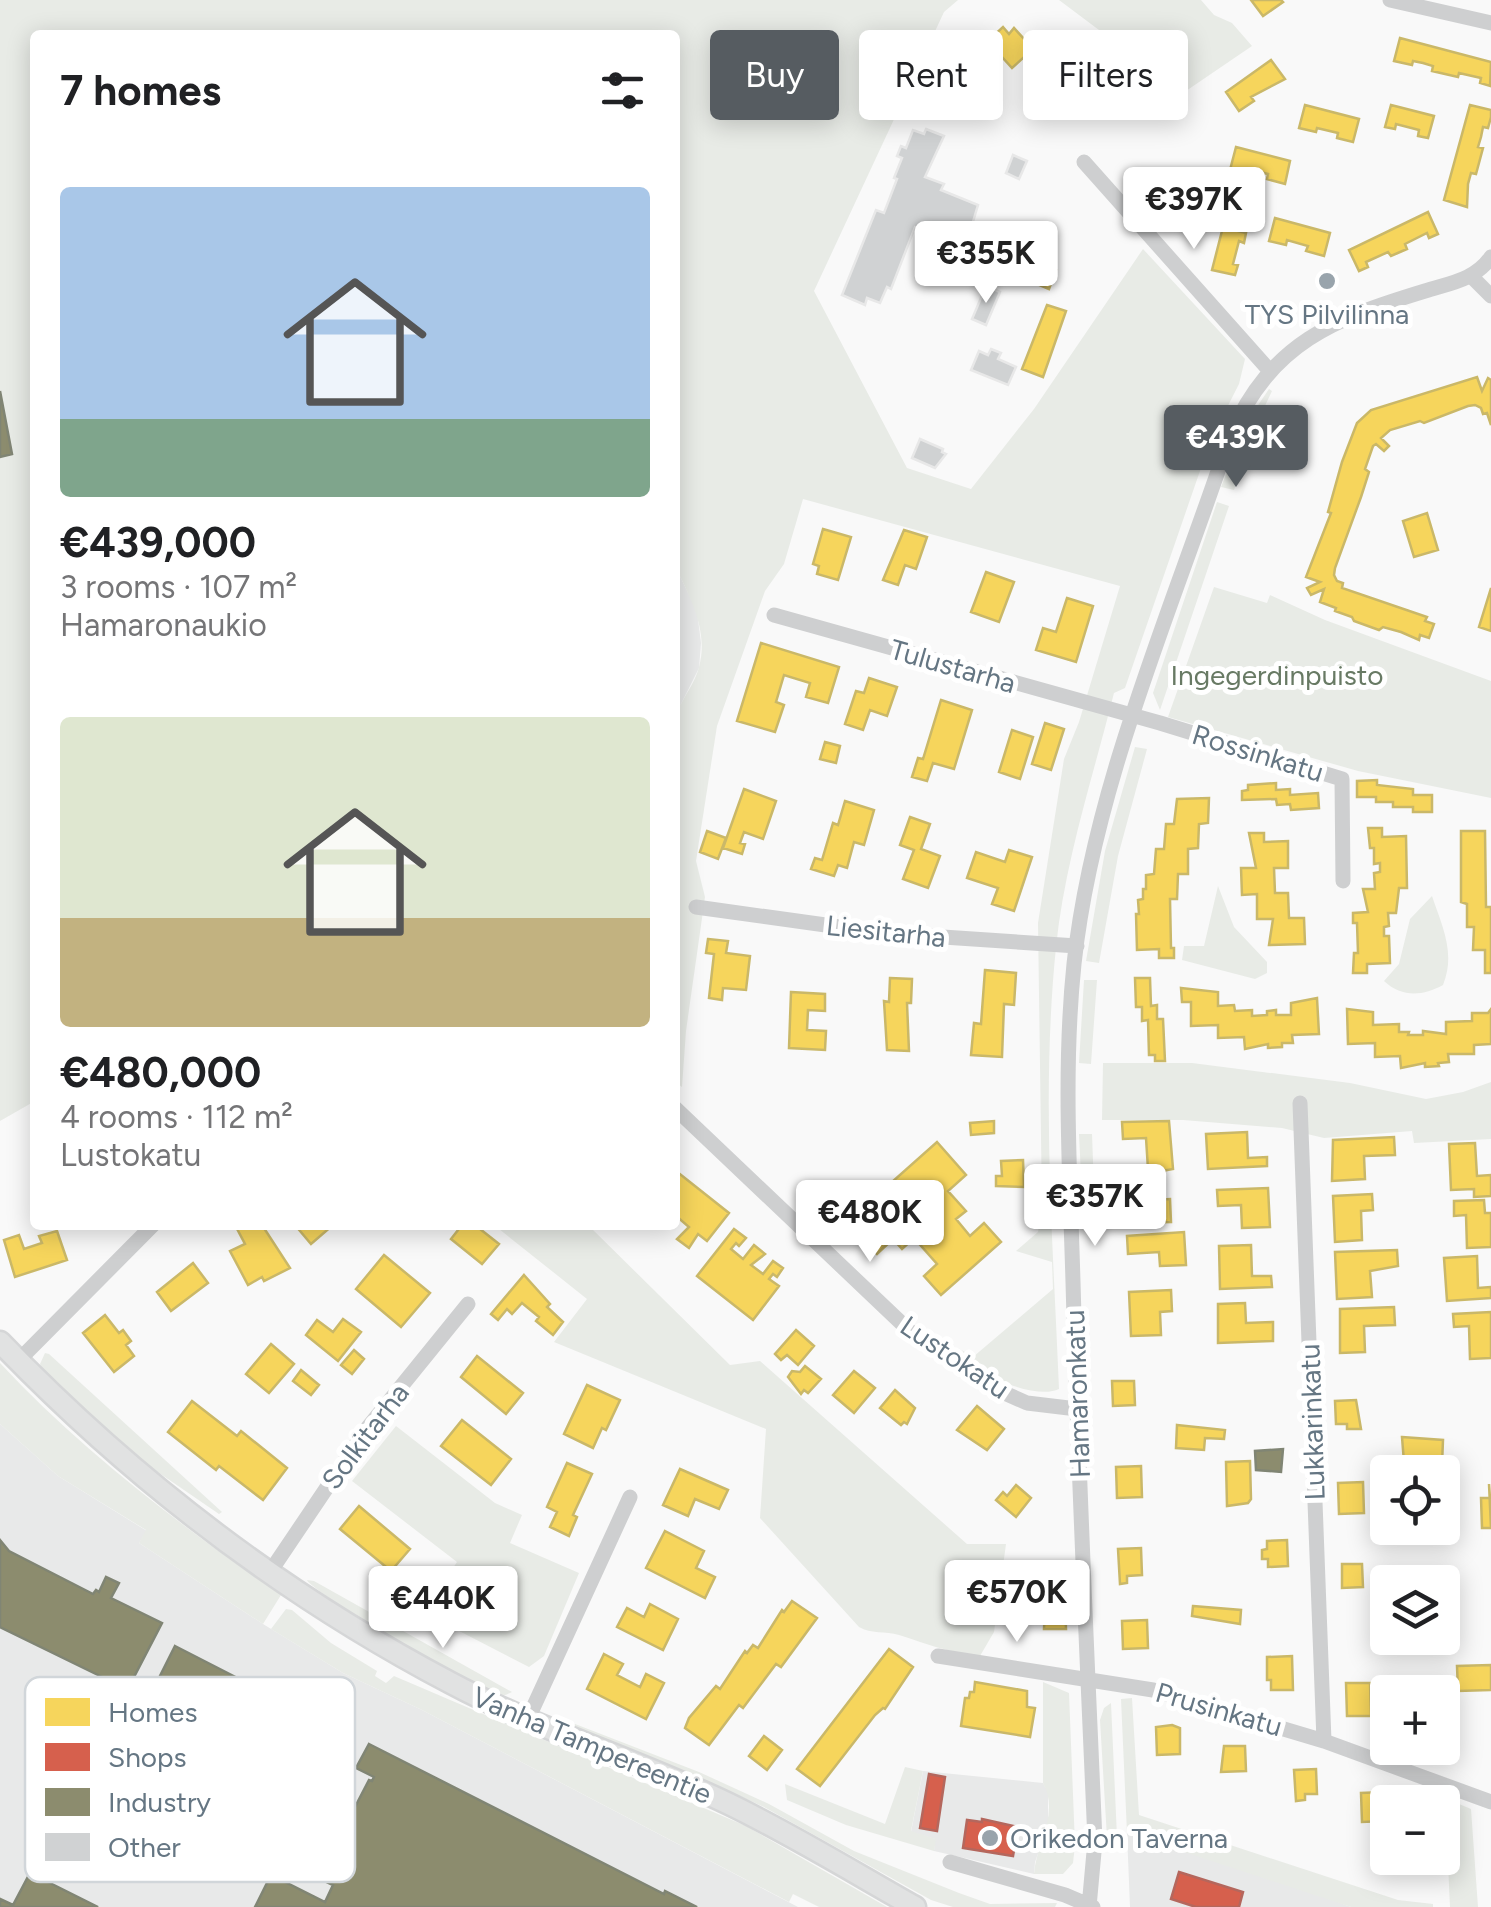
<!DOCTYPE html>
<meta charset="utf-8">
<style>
body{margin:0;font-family:Figtree,sans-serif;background:#f2f2f2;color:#202124;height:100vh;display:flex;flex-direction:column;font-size:38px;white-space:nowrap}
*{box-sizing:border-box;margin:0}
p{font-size:32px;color:#757577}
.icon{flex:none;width:55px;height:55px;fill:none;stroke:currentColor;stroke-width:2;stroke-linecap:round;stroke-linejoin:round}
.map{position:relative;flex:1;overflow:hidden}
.drawer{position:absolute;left:30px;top:30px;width:650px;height:1200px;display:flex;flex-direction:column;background:#fff;border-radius:10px;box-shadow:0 5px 25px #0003}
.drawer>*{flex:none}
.top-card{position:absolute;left:710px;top:30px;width:630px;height:90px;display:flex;gap:20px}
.buttons{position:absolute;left:1370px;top:1455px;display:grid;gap:20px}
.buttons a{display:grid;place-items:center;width:90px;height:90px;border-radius:10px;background:#fff;box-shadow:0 5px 25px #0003;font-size:50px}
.price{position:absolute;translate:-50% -85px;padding:0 22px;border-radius:10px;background:#fff;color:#222;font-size:32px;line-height:65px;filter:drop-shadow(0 2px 5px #0008)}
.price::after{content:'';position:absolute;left:50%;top:60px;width:30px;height:22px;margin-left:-15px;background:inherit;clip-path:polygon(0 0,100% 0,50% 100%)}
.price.on{background:#565c61;color:#fff}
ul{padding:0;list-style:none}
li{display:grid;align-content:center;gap:20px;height:530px;padding:0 30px}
li span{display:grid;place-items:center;height:310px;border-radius:10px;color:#555}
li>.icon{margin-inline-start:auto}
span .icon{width:180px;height:180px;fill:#fffc;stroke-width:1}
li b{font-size:42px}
h2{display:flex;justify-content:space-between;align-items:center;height:120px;padding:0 30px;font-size:42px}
.pill{padding:0 35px;border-radius:10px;background:#fff;box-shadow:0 5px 25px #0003;font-size:35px;line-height:90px}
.pill.on{background:#565c61;color:#fff}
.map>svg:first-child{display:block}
.built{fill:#e8e9e9}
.green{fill:#e8ebe6}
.homes{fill:#f6d55c;stroke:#cab868;stroke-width:2.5}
.shops{fill:#d6604d;stroke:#b4675d;stroke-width:2.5}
.industry{fill:#8c8c6e;stroke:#808574;stroke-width:2.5}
.building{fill:#d0d2d3;stroke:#e8e8e8;stroke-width:2.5}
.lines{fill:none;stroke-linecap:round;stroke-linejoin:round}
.secondary-casing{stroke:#d5d6d7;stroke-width:25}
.minor{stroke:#cecfd0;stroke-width:15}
.secondary{stroke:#e1e2e2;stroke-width:20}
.poi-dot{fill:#99a4ac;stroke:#fff;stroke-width:4}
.labels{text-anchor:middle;stroke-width:10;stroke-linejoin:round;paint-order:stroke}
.poi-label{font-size:28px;fill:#657683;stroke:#fff}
.street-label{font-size:28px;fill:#657683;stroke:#fff}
.park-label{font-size:28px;fill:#687a64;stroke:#fff}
.key{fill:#fff;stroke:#d1d6da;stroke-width:2.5}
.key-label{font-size:28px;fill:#657683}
</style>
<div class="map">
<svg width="1491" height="1907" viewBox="0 0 1491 1907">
<rect width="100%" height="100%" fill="#f9f9f9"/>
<path class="built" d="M675,566L697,611L701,643L699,668L681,704L675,705Z
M0,1424L58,1476L147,1531L139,1543L263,1624L343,1673L422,1710L798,1907H0Z
M923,1771L1043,1783L1048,1792V1826L1035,1862L1034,1874L934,1851L935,1839L911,1832Z
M1127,1833L1296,1886L1351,1907H1130Z"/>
<path class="green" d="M0,0H958L944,12L814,291L907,468L971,489L1034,409L1143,249L1245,359L1239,384L1211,439L1125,688L1114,693C1093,777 1065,860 1056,947C1041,1095 1053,1241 1059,1389C1035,1401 968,1372 958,1348L973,1357L1053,1289L1052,1262L1016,1251L1038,1232L1042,1208L1038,923L1064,759L1079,722L1120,586L803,499L784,564L765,591L717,726L696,861L705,897L686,1031L682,1087L675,1082V705L681,704C687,692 696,680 699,667C709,631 690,597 675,566V35H35V1101L0,1121V457L12,454L0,391Z
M1059,0H1201L1214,15L1232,23L1252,46L1183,93Z
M1269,389L1272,391L1255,427L1234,490L1221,487L1246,423Z
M1217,502L1229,506L1160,710L1153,693Z
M1214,587L1267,603L1270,595L1325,620L1491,681V798L1358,771L1168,717Z
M1135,747L1147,749L1118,856L1099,963L1086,961L1105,851Z
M1218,886L1234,927L1267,962V973L1255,979L1182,960L1184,946H1204Z
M1432,896C1442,926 1456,953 1443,985C1423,996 1402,998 1384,981L1399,964L1410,919Z
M1084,980H1097L1091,1064L1079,1063Z
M1103,1063H1192L1350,1083L1426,1099L1463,1092L1491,1082V1139L1414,1143L1412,1131L1324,1138L1282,1128L1183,1120H1102Z
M1079,1134H1092L1095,1216L1083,1217Z
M494,1225H588L730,1365L760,1361L967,1544H1006L994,1632L980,1656C947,1652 930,1645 899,1635C885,1631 871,1634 859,1627L760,1518L766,1429L554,1342L587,1299Z
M45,1353L49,1354L222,1512L219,1514L149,1466L44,1374L40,1364Z
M0,1363C84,1453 181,1526 281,1595L263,1624L139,1543L146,1530L58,1476L0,1424Z
M396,1426L495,1503L522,1515L510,1543L579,1573L544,1656L529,1667L376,1588L399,1583L441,1586L457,1562L352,1481Z
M307,1580L314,1581L512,1692C509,1693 507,1695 505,1695C486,1696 311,1592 307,1580Z
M286,1609L292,1610L331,1643L377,1671L375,1676L386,1683L394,1676L746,1826L887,1907H819L793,1894L789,1902L422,1710L343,1673L271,1629Z
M1043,1682L1069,1693L1075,1845L1073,1863L1063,1874H1034C1036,1843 1060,1814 1043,1783Z
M1132,1698L1139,1815L1398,1900L1433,1904V1907H1351L1127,1833L1121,1699Z
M1111,1703L1117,1837L1107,1838L1100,1720L1104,1708Z
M557,1717L699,1772L769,1804L854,1851L959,1893L990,1904L1057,1903L1055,1907H953L931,1900L764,1807L698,1777L561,1722Z
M905,1767L923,1771L911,1831L936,1839L934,1851L846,1825L787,1800L785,1784L885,1824Z
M1445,1798L1471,1809L1478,1907H1450Z"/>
<path class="homes" d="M1251,0H1281L1283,2L1263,16Z
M1003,27L1009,34L1014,28L1033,49L1012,68L993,47L998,44L992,37Z
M1400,38L1491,62L1490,86L1480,83L1481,78L1459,73L1458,77L1432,71L1433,66L1423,63L1413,61L1412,65L1394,61Z
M1271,60L1285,79L1251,97L1254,101L1239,111L1226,92Z
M1305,105L1359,119L1353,142L1337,138L1338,133L1317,128L1316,132L1299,128Z
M1391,105L1434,116L1428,138L1418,136L1419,130L1396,124L1395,129L1385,127Z
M1470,105L1491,110V117L1488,128L1483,127L1481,137L1478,147L1483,148L1476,174L1471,173L1468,184L1467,207L1444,200Z
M1236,147L1290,161L1285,184L1267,179L1268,174L1248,169L1247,174L1230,170Z
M1180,179L1203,185L1201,194L1196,193L1190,216L1195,218L1192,227L1169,221Z
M1428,212L1438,234L1429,238L1427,233L1405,244L1407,249L1391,256L1388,252L1366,262L1368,267L1359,271L1349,250Z
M1275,218L1330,233L1324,256L1306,251L1308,246L1287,240L1286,245L1269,241Z
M1223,227L1246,233L1244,243L1239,241L1233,264L1238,265L1235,275L1212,270Z
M1004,249L1056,270L1049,289L997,267Z
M1047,305L1066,311L1043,377L1022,369Z
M1477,377L1482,391L1488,378L1491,380V425L1487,413L1483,414L1481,408L1475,405L1468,406L1424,423L1420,421L1390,430L1381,438L1389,446L1384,451L1376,444L1373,446L1365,469L1369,472L1361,497L1335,568L1334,575L1337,581L1343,583L1342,588L1427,617L1425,621L1434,624L1429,638L1420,635L1419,640L1401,632L1383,627L1379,630L1354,621L1352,617L1335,611L1336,608L1320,602L1324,589L1311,595L1307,588L1320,582L1306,577L1331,513L1328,512L1342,462L1357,423L1371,410Z
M1427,513L1438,550L1414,557L1403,521Z
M823,529L851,537L838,580L817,574L819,566L813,564Z
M904,530L927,537L916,569L905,565L898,585L883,580Z
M986,572L1014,582L999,622L971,612Z
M1491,588V631L1479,627Z
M1067,598L1093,606L1076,662L1036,650L1043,628L1056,632Z
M761,643L839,667L828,703L806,697L810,683L784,675L776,702L784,705L775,732L737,721Z
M869,678L897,687L887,716L870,710L863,730L845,724L856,691L864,693Z
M941,700L972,710L954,769L933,763L927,781L912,777L918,758L923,759Z
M1045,723L1064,729L1051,770L1032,764Z
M1012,730L1033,737L1020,779L999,772Z
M825,742L840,746L836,763L820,759Z
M1377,780V785L1413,789V795H1432V812H1413V807H1393V802H1376V797H1357V781Z
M1276,783V790L1290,789V795L1318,793L1319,808L1291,810L1290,804L1277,805L1276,799L1242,800V791L1248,790V785Z
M744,789L776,801L763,839L744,832L740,843L745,844L742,854L723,848Z
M1209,798L1208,823L1199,824L1198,848L1188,849V874H1178L1177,899H1170L1171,948H1174V958H1159V949L1137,950L1136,914H1139L1138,900L1143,899V889H1146V875L1154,874L1156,849H1164L1166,824H1174L1177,799Z
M845,801L874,810L864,845L854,842L847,868L838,865L834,876L811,869L815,858L822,860L833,823L838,825Z
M910,817L930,824L921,849L940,856L928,888L903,879L914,850L900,845Z
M1368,828H1382V837L1406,836L1407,888H1399L1396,913H1388L1389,926L1384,927V936H1389L1390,963L1367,964V973H1353L1354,953H1358L1357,923H1353V913L1368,912L1363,889H1375L1374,873L1380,872V863L1374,864V848H1370Z
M707,831L726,838L718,859L700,852Z
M1461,831H1485L1486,907H1491V973H1485V950H1473L1474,927H1467V904L1461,902Z
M1249,833H1264V842L1288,841V868H1274L1275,893H1288L1289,918H1304L1305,944L1269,945L1273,919H1257V894L1242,895L1241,868H1256Z
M1009,850L1032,857L1014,911L992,904L998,888L967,878L976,852L1005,862Z
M708,939L728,941L726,953L750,956L746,990L723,988L722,1000L709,998L714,954L706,953Z
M985,970L1016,973L1014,1005L1004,1004L1002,1057L971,1055L974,1023L981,1024Z
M890,978L912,979L911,1003H907L909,1051L887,1050L884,1001L889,1002Z
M1135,978H1150L1151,1006L1157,1005V1019H1163L1165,1061H1155V1055H1149L1148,1020L1142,1021V1007H1136Z
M1181,988L1218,992V1006L1234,1005L1235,1011L1252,1010V1016L1267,1015V1011L1276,1010V1015H1291V1003L1317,998L1319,1034L1292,1035L1293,1043H1282V1047L1268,1048V1044L1245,1049L1244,1037L1218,1038V1025L1191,1026V1002H1182Z
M791,992L825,994V1011L808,1010L807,1030L826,1031L825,1050L789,1048Z
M1347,1009L1373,1012V1025L1399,1024V1032H1409L1408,1035H1423V1031L1446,1034V1022L1472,1021V1013H1488L1491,1009V1044L1474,1045V1054H1448L1449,1062L1438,1063L1439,1066L1425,1067V1063L1401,1068L1400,1056L1375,1057V1043L1348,1044Z
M994,1121V1133L971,1135L970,1123Z
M1169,1121L1173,1169L1157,1172L1148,1169L1146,1138L1123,1139L1122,1122Z
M1247,1132L1248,1158L1267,1157V1166L1208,1169L1206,1134Z
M1394,1137L1395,1155L1364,1156L1365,1179L1332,1181L1333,1140Z
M937,1142L966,1175L948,1191L966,1211L956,1219L970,1236L984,1223L1001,1242L941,1295L924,1276L937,1264L914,1238L902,1249L893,1239L877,1254L848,1221Z
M1475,1143L1477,1176L1491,1175V1196L1474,1197V1189L1451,1190L1449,1144Z
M1023,1160L1024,1187L996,1186V1176H1002L1001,1161Z
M676,1171L729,1213L707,1241L698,1234L689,1248L677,1239L689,1227L675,1215Z
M1150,1177L1151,1200L1170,1199L1171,1222L1127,1223L1125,1178Z
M1268,1188L1270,1227L1242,1228L1241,1205L1218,1206L1217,1190Z
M1372,1194L1373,1210L1361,1211L1362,1240L1335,1242L1333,1196Z
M1484,1200L1485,1213H1491V1247L1467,1248L1466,1215L1454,1216V1201Z
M235,1225H262L290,1268L264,1281L262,1277L248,1285L230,1251L245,1244Z
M295,1225H333L311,1244Z
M462,1225H475L499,1244L482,1264L451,1239Z
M734,1229L746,1238L739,1246L736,1243L731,1249L743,1259L754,1245L765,1254L751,1265L763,1274L773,1261L783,1268L777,1277L773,1274L769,1279L779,1286L753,1320L697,1276Z
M57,1231L67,1260L15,1277L4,1240L19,1235L24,1249L42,1243L39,1236Z
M1184,1232L1186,1265L1160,1266L1159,1252L1128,1254L1127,1236Z
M1251,1245L1252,1276H1271L1272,1287L1220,1289L1219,1246Z
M1397,1250L1398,1266L1370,1271L1372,1297L1337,1299L1335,1252Z
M384,1255L430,1293L401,1327L356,1289Z
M1477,1256L1478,1288L1491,1287V1298L1447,1301L1444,1258Z
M193,1263L208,1283L171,1311L157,1292Z
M524,1275L550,1304L547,1307L563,1322L553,1335L536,1321L539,1317L522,1303L512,1314L507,1309L498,1320L491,1314Z
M1171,1290L1172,1311L1160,1312L1161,1335L1131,1336L1129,1292Z
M1245,1303L1246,1323L1273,1322V1341L1218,1343V1304Z
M1394,1307L1395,1325L1364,1326L1365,1352L1340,1353V1309Z
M1491,1312V1358L1470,1359L1469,1326L1454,1327L1453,1314Z
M105,1315L119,1333L123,1330L131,1341L126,1345L134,1356L114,1372L83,1333Z
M343,1319L361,1332L338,1361L306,1335L317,1320L333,1332Z
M796,1330L814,1346L798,1365L787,1355L781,1360L775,1354Z
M271,1344L294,1364L269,1393L246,1374Z
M354,1350L364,1359L352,1374L341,1365Z
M477,1356L523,1393L506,1414L461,1377Z
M805,1366L821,1379L808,1393L804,1390L801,1394L788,1377L792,1371L800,1372Z
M301,1370L319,1385L311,1395L293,1381Z
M854,1371L875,1388L854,1413L833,1395Z
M1112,1381H1134L1135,1405L1113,1406Z
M587,1385L620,1400L606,1430L602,1428L593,1448L564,1434Z
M895,1390L915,1408L907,1424L904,1422L901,1425L880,1408Z
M1356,1400L1361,1429H1347V1424H1336L1335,1401Z
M192,1401L237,1436L241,1431L287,1468L263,1500L219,1466L216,1470L168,1432Z
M977,1406L1004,1429L987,1450L957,1430Z
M462,1420L511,1459L491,1485L441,1446Z
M1177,1425L1225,1430L1224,1439L1205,1438L1204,1450L1176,1448Z
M1402,1437L1443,1440L1442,1465L1404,1462Z
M1250,1461L1251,1499L1248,1503L1227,1506L1226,1462Z
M567,1463L592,1474L573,1515L577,1517L569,1536L550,1527L557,1512L547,1507Z
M1141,1466L1142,1497L1117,1498L1116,1467Z
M680,1469L728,1490L719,1509L695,1499L688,1516L663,1505Z
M1363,1482L1364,1513L1339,1514L1338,1483Z
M1489,1484L1491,1528H1482L1481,1498H1490Z
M1016,1485L1031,1498L1016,1517L996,1500L1003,1492L1007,1496Z
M359,1506L410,1549L391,1571L340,1529Z
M665,1531L704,1551L696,1568L715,1577L705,1598L646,1568Z
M1287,1540L1288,1566L1268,1567V1559H1262V1550L1267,1549V1541Z
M1141,1548L1142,1575L1127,1576V1583L1120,1584L1118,1549Z
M1342,1564H1362L1363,1587L1342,1588Z
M792,1601L817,1618L781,1667L776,1664L743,1708L739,1705L709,1745L685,1728L689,1718L716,1686L720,1689L745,1651L747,1653L753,1645L758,1648L782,1610L784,1612Z
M1045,1602H1065L1066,1629H1044Z
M650,1604L678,1619L663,1650L617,1627L627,1608L644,1617Z
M1193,1606L1241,1610L1240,1624L1192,1616Z
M1147,1620L1148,1648L1123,1649L1122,1621Z
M889,1649L913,1667L885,1709L883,1708L875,1715L820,1786L797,1769Z
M604,1654L623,1664L617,1675L640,1687L646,1674L664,1683L646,1719L587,1689Z
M1292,1656L1293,1690H1271V1680H1267V1657Z
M1491,1665V1690L1458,1691L1457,1666Z
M975,1682L1027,1691V1707L1035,1708L1030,1737L961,1726L965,1698H969L970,1692H974Z
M1346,1683H1370L1371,1716H1347Z
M1172,1725L1180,1728V1754L1157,1755L1156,1727Z
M764,1736L782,1750L767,1770L749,1756Z
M1224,1746H1245L1246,1771L1221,1772Z
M1316,1769L1317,1794H1305V1800L1296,1801L1294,1770Z
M1384,1792L1385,1821L1362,1822L1361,1793Z"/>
<path class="shops" d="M929,1774L945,1777L937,1831L920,1828Z
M982,1819L1018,1827L1013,1856L963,1848L967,1820L982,1822Z
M1179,1872L1243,1892L1239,1907H1196L1171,1899Z"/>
<path class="industry" d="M0,391L12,454L0,457Z
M1283,1449L1281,1472L1256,1470L1255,1451Z
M0,1540L9,1551L93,1594L96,1590L99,1592L106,1577L119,1583L111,1598L162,1623L122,1700L92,1695L102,1677L0,1627Z
M175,1646L251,1685L236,1716L206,1702L192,1730L219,1744L227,1728L259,1745L248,1766L252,1769L247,1778L243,1776L228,1805L233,1808L230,1831L217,1829L204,1853L97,1799L143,1706L155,1712L170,1683L159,1678Z
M369,1744L664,1894L665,1891L697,1907H255L271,1875L325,1902L333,1885L320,1879L328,1864L296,1848L300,1840L297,1838L322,1788L356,1805L369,1780L372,1781L374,1777L356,1768Z
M30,1873L98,1907H0V1899L13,1905Z"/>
<path class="building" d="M926,129L944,136L925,177L944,184L941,190L978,205L969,235L963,233L959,244L915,227L891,289L887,287L880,303L867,298L865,305L842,295L876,210L884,213L897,179L894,178L902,158L897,156L901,146L906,148L913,130L924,134Z
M1013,155L1027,161L1019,179L1006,173Z
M986,286L1000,292L986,325L972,319Z
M991,349L1001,353L998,359L1016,367L1008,385L971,370L979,351L988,355Z
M920,439L943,449L942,452L946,454L935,468L912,458Z"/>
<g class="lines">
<g class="secondary-casing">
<path id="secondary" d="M0,1342C131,1478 284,1595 451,1683C541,1731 638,1760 729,1804C793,1835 853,1872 915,1907"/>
</g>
<path class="minor" d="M1390,0L1491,23
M1084,162L1269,370
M1472,277L1491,296
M774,615L1160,723L1342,779L1343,881
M696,907L883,933L1077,946
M1300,1103L1324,1741
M675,1108L916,1337L993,1388L1027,1403L1077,1409
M18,1361L153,1225
M270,1572L365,1431L468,1304
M938,1656L1153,1690L1324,1741L1491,1802
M527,1721L630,1497
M950,1862L1065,1895L1093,1907
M1089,1907L1095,1841C1087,1654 1078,1468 1073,1282C1070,1176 1063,1070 1074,964C1093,786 1174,605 1230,436C1272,342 1333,319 1425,291C1450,283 1475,280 1491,257"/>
<use href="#secondary" class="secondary"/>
</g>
<g class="poi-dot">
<circle cx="1327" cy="281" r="10"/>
<circle cx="990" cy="1838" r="10"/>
</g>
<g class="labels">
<g class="poi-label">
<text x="1327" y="324">TYS Pilvilinna</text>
<text x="1010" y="1848" text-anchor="start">Orikedon Taverna</text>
</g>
<g class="street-label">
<text transform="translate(953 666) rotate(16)" y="10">Tulustarha</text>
<text transform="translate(1258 753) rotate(17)" y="10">Rossinkatu</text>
<text transform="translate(886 931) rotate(6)" y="10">Liesitarha</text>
<text transform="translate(955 1357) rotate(34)" y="10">Lustokatu</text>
<text transform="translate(1077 1394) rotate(-92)" y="10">Hamaronkatu</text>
<text transform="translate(1312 1422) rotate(-92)" y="10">Lukkarinkatu</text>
<text transform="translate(365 1436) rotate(-53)" y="10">Solkitarha</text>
<text transform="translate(1219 1709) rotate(16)" y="10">Prusinkatu</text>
<text transform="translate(592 1745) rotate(23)" y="10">Vanha Tampereentie</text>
</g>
<g class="park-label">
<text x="1277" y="685">Ingegerdinpuisto</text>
</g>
</g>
<rect x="25" y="1677" width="330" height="205" rx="15" class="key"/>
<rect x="45" y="1698" width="45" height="28" fill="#f6d55c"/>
<rect x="45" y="1743" width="45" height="28" fill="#d6604d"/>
<rect x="45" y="1788" width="45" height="28" fill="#8c8c6e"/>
<rect x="45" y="1833" width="45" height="28" fill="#d0d2d3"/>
<g class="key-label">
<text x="108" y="1722">Homes</text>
<text x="108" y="1767">Shops</text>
<text x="108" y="1812">Industry</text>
<text x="108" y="1857">Other</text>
</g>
</svg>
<div class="buttons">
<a><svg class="icon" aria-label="locate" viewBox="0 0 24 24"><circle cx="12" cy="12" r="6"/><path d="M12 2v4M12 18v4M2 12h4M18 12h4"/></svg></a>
<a><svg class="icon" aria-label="layers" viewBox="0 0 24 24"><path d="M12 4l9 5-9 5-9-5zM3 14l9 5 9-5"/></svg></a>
<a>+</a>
<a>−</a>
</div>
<b class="price" style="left:1194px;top:252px">€397K</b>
<b class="price" style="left:986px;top:306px">€355K</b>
<b class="price on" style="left:1236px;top:490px">€439K</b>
<b class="price" style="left:1095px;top:1249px">€357K</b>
<b class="price" style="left:870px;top:1265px">€480K</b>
<b class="price" style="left:1017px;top:1645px">€570K</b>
<b class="price" style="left:443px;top:1651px">€440K</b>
<div class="top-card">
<a class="pill on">Buy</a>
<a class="pill">Rent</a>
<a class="pill">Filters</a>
</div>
<section class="drawer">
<h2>7 homes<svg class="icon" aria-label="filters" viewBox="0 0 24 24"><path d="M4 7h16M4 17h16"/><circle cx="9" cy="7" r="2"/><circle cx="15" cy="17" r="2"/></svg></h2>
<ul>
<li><span style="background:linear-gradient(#a9c7e8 75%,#7fa58c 0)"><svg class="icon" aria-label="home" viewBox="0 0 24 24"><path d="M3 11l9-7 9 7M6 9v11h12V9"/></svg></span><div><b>€439,000</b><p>3 rooms · 107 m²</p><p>Hamaronaukio</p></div></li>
<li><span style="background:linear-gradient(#dfe7d0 65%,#c2b280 0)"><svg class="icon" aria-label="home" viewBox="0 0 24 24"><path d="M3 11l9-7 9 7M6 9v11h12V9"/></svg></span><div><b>€480,000</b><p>4 rooms · 112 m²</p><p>Lustokatu</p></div></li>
</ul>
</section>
</div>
